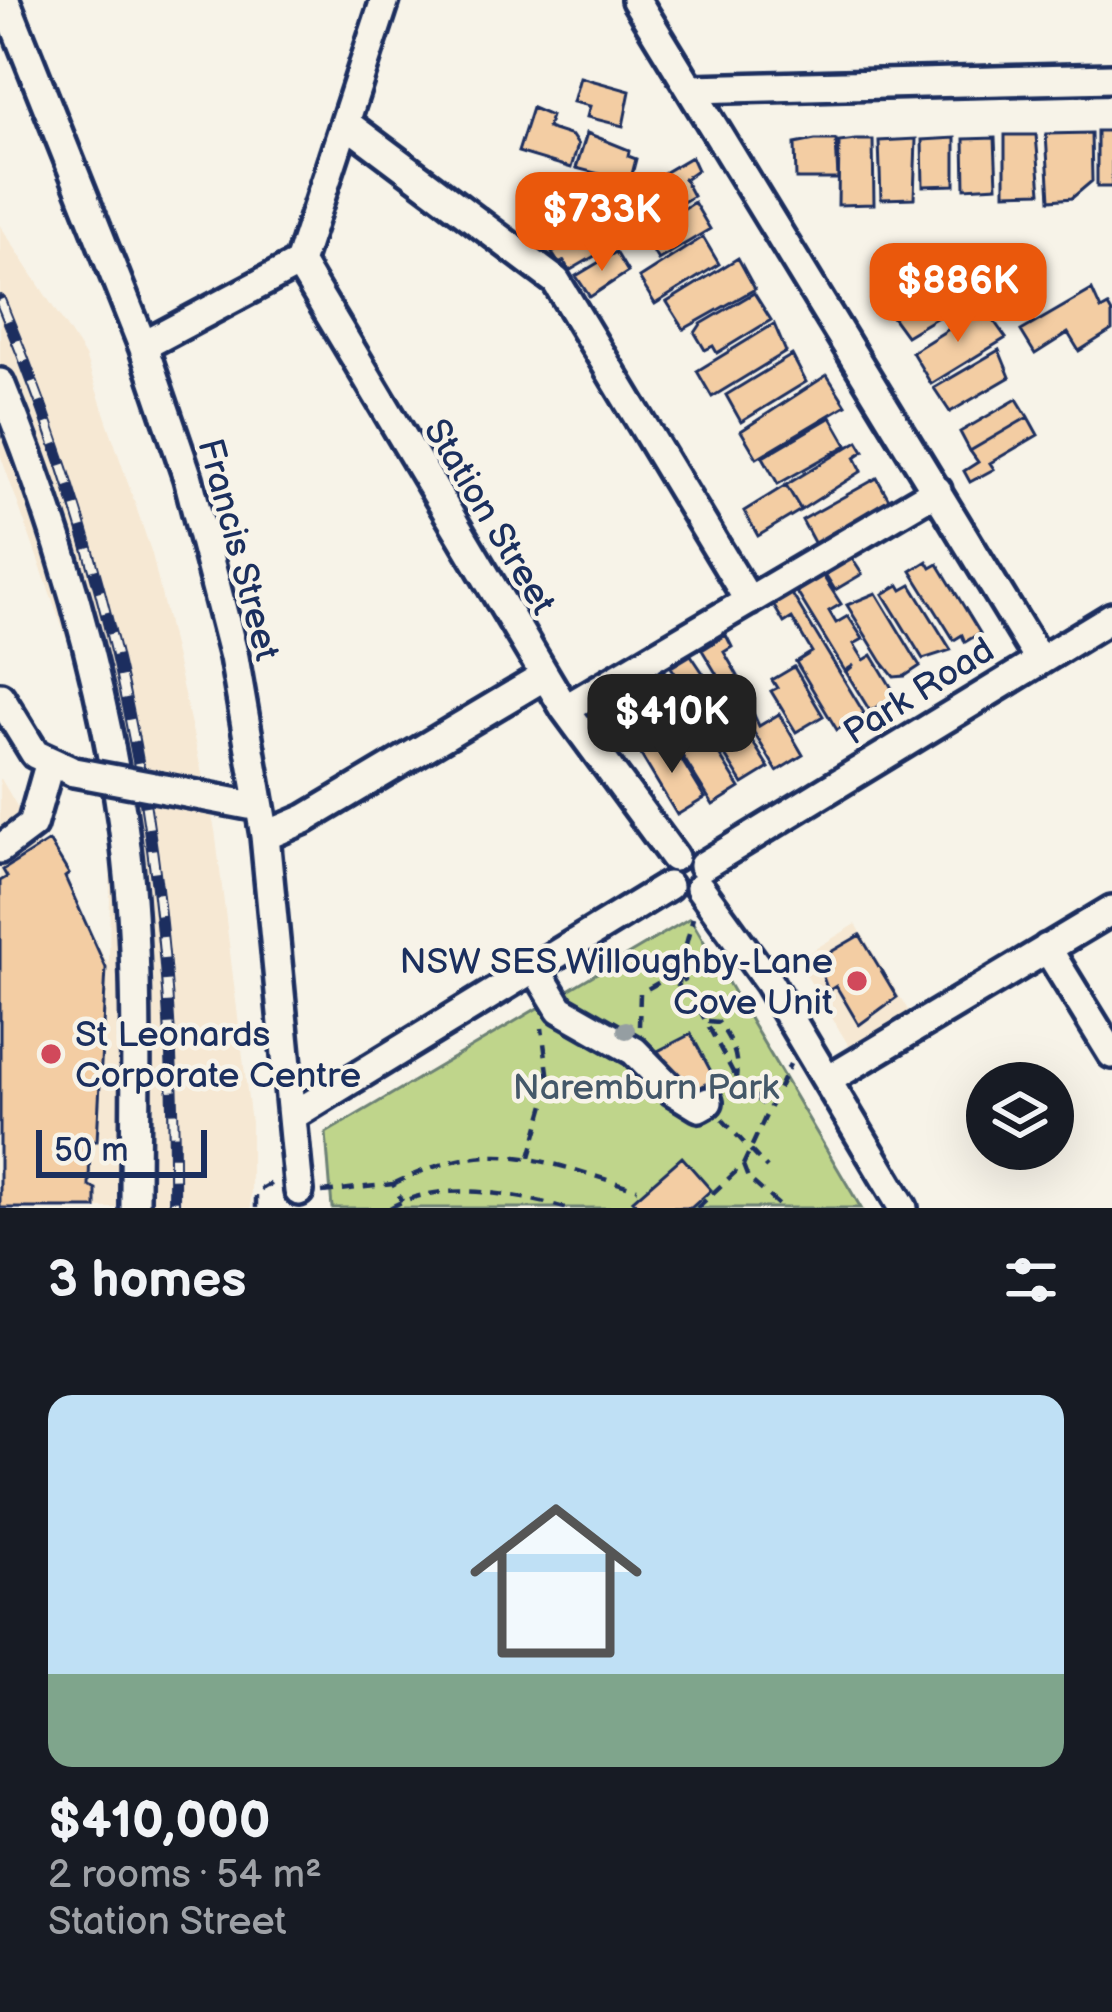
<!DOCTYPE html>
<meta charset="utf-8">
<style>
body{margin:0;font-family:"Balsamiq Sans",sans-serif;background:#20242c;color:#f1f3f6;height:100vh;display:flex;flex-direction:column;font-size:45px;white-space:nowrap}
*{box-sizing:border-box;margin:0}
p{font-size:39px;color:#9ea1a6}
.icon{flex:none;width:66px;height:66px;fill:none;stroke:currentColor;stroke-width:2;stroke-linecap:round;stroke-linejoin:round}
.map{position:relative;height:1208px;overflow:hidden}
.side{display:flex;flex-direction:column;background:#171b24;flex:1}
.side>*{flex:none}
.tools{position:absolute;left:966px;top:1062px;display:grid;gap:24px}
.tools a{display:grid;place-items:center;width:108px;height:108px;border-radius:50%;background:#171b24;box-shadow:0 12px 48px #0002;font-size:60px}
.scale{position:absolute;left:36px;bottom:30px;width:171px;box-sizing:border-box;padding-left:12px;border:6px solid #1b2f5e;border-top:0;font-size:33px;line-height:42px;white-space:nowrap;color:#1b2f5e;-webkit-text-stroke:9px #f7f3e8;paint-order:stroke}
.price{position:absolute;translate:-50% -102px;padding:0 27px;border-radius:24px;background:#ea580c;color:#fff;font-size:39px;line-height:78px;filter:drop-shadow(0 3px 6px #0008)}
.price::after{content:'';position:absolute;left:50%;top:72px;width:36px;height:27px;margin-left:-18px;background:inherit;clip-path:polygon(0 0,100% 0,50% 100%)}
.price.on{background:#222;color:#fff}
ul{padding:0;list-style:none}
li{display:grid;align-content:center;gap:24px;height:636px;padding:0 48px}
li+li{border-top:3px solid #363941}
li span{display:grid;place-items:center;height:372px;border-radius:24px;color:#555}
li>.icon{margin-inline-start:auto}
span .icon{width:216px;height:216px;fill:#fffc;stroke-width:1}
li b{font-size:51px}
h2{display:flex;justify-content:space-between;align-items:center;height:144px;padding:0 48px;font-size:51px}
.map>svg:first-child{display:block}
.built{fill:#f6e8d3}
.green{fill:#bfd58b;stroke:#6d8274;stroke-width:3}
.building{fill:#f3cda3;stroke:#1b2f5e;stroke-width:3}
.lines{fill:none;stroke-linecap:round;stroke-linejoin:round}
.minor-casing{stroke:#1b2f5e;stroke-width:36}
.path{stroke:#1b2f5e;stroke-width:4.5;stroke-dasharray:12 9;stroke-linecap:butt}
.minor{stroke:#f7f3e8;stroke-width:27}
.rail-casing{stroke:#1b2f5e;stroke-width:12}
.rail{stroke:#f7f3e8;stroke-width:8;stroke-dasharray:22;stroke-linecap:butt}
.minor-bridge-casing{stroke:#1b2f5e;stroke-width:36;stroke-linecap:butt}
.minor-bridge{stroke:#f7f3e8;stroke-width:27}
.tree{fill:#959ea2}
.poi-dot{fill:#d1495b;stroke:#f7f3e8;stroke-width:4.5}
.labels{text-anchor:middle;stroke-width:9;stroke-linejoin:round;paint-order:stroke}
.street-label{font-size:36px;fill:#1b2f5e;stroke:#f7f3e8}
.poi-label{font-size:36px;fill:#1b2f5e;stroke:#f7f3e8;text-anchor:end}
.park-label{font-size:36px;fill:#445869;stroke:#f7f3e8}
</style>
<div class="map">
<svg width="1112" height="1208" viewBox="0 0 1112 1208">
<rect width="100%" height="100%" fill="#f7f3e8"/>
<filter id="ink" filterUnits="userSpaceOnUse"><feTurbulence type="fractalNoise" baseFrequency=".00833" numOctaves="2"/><feDisplacementMap in="SourceGraphic" scale="24" xChannelSelector="R" yChannelSelector="G"/><feConvolveMatrix kernelMatrix="1 2 1 2 8 2 1 2 1" color-interpolation-filters="sRGB"/></filter>
<g filter="url(#ink)">
<path class="built" d="M0,225L85,356L152,554L215,830L251,1123V1208H0V777L109,965L111,825L90,704L0,454Z
M856,924L914,1020L852,1051L797,960Z"/>
<path class="green" d="M690,918L861,1208H332L326,1133Z"/>
<path class="building" d="M580,77L630,91L623,126L587,117L590,106L573,102Z
M532,108L551,116L547,128L572,136L578,145L571,168L518,152Z
M1097,131H1112V187H1097Z
M587,133L629,150L628,156L636,159L630,182L576,168Z
M1091,133L1092,181L1072,198L1050,200L1046,134Z
M1005,135H1036L1041,192L1005,193Z
M955,138V185L923,186L922,140Z
M995,138L997,186L965,188L964,139Z
M916,139L914,198L881,199L879,141Z
M815,140H836L838,179H796L795,144Z
M856,140H873L874,204L838,205L839,142Z
M691,157L697,170L684,179L693,196L655,219L633,191Z
M694,202L710,229L658,260L643,235Z
M600,214L617,243L569,271L564,261L559,264L552,253L561,248L555,237Z
M703,237L719,264L655,304L639,278Z
M616,252L628,272L590,297L576,276Z
M738,258L755,289L684,329L667,302Z
M939,274L953,294L940,301L946,312L906,336L879,299L878,275Z
M1092,290L1101,310L1108,306L1112,313V330L1079,351L1068,333L1035,354L1021,331Z
M754,293L771,320L717,353L713,346L705,350L695,333L701,324Z
M984,307L1006,338L931,384L912,352Z
M774,324L786,352L712,397L697,371Z
M999,350L1010,377L950,412L934,388Z
M792,355L806,382L741,422L726,395Z
M827,375L846,405L757,458L741,431Z
M1017,399L1028,417L970,451L960,432Z
M831,417L847,445L778,484L763,457Z
M1028,417L1038,435L990,463L994,469L970,482L964,471L978,462L970,451Z
M858,441L864,451L855,457L862,471L801,510L786,485Z
M877,478L891,503L817,548L802,520Z
M786,485L801,510L758,536L744,511Z
M849,554L862,574L835,590L822,569Z
M927,561L931,568L938,564L980,633L965,642L962,635L954,640L911,571Z
M821,573L841,604L829,611L836,623L848,616L863,639L854,644L864,660L872,655L896,695L870,711L846,672L854,665L845,671L795,589Z
M899,585L902,590L911,585L951,650L923,659L883,594Z
M789,589L864,713L837,730L796,662L812,652L792,618L784,623L771,601Z
M876,593L920,666L905,676L894,677L882,662L847,605Z
M726,635L732,647L724,652L738,676L723,685L702,650Z
M691,655L707,679L687,692L671,667Z
M794,667L823,716L796,732L771,691L777,688L772,680Z
M663,670L675,690L655,702L642,682Z
M718,687L769,768L743,784L699,714L705,711L698,700Z
M630,690L642,708L618,723L606,705Z
M745,695L759,726L779,714L803,755L777,771L735,701Z
M695,716L740,788L713,805L668,733Z
M661,737L670,752L675,749L705,798L677,815L638,750Z
M49,841L69,874L65,877L106,968L97,1141H90L89,1186L96,1189V1208H0V881L7,877L3,870Z
M860,935L897,997L859,1025L836,986L828,991L817,960Z
M691,1034L715,1079L683,1097L658,1051Z
M682,1157L711,1190L691,1208H641L633,1200Z"/>
<g class="lines">
<g class="minor-casing">
<path id="minor" d="M5,0L143,346L188,478L234,657L265,836L299,1191
M636,0L1038,658
M693,89L1112,78
M347,124L556,281L749,601
M299,263L565,709L674,857
M143,346L299,263L385,0
M0,383C56,519 103,678 123,824C141,950 135,1081 135,1208
M0,697L35,754L74,772
M565,709L937,490
M165,789L259,807
M265,836L305,819L545,676
M0,849L32,825L49,765
M703,866L1112,617
M700,888L769,983L903,1208
M1047,948L1112,1054
M534,966L560,1009L634,1051L673,1091L699,1107L708,1102
M828,1080L1112,910
M294,1115L668,886"/>
</g>
<path class="path" d="M679,971L736,1078L768,1109
M814,995L826,988
M676,1008L679,972
M708,1021L718,1022C731,1041 739,1055 736,1078
M639,1026L640,993L679,971L693,918
M722,1119L767,1168
M530,1157L550,1087L542,1028
M743,1165L748,1178L782,1208
M393,1184C494,1135 536,1159 637,1189
M322,1192L393,1184L402,1201
M256,1208V1192L274,1182
M390,1208C437,1179 515,1194 565,1208
M697,1208L743,1165L790,1064"/>
<use href="#minor" class="minor"/>
<g class="rail-casing">
<path id="rail" d="M0,300C125,598 177,886 174,1208"/>
</g>
<use href="#rail" class="rail"/>
<g class="minor-bridge-casing">
<path id="minor-bridge" d="M74,772L165,789"/>
</g>
<use href="#minor-bridge" class="minor-bridge"/>
</g>
<g class="tree">
<circle cx="673" cy="968" r="9"/>
<circle cx="626" cy="1030" r="9"/>
</g>
</g>
<g class="poi-dot">
<circle cx="857" cy="981" r="12"/>
<circle cx="51" cy="1054" r="12"/>
</g>
<g class="labels">
<g class="street-label">
<text transform="translate(491 516) rotate(59)" y="13">Station Street</text>
<text transform="translate(240 549) rotate(75)" y="13">Francis Street</text>
<text transform="translate(918 690) rotate(-32)" y="13">Park Road</text>
</g>
<g class="poi-label">
<text x="833" y="973">NSW SES Willoughby-Lane<tspan x="833" dy="41">Cove Unit</tspan></text>
<text x="75" y="1046" text-anchor="start">St Leonards<tspan x="75" dy="41">Corporate Centre</tspan></text>
</g>
<g class="park-label">
<text x="646" y="1099">Naremburn Park</text>
</g>
</g>
</svg>
<div class="tools">
<a><svg class="icon" aria-label="layers" viewBox="0 0 24 24"><path d="M12 4l9 5-9 5-9-5zM3 14l9 5 9-5"/></svg></a>
</div>
<div class="scale">50 m</div>
<b class="price" style="left:602px;top:274px">$733K</b>
<b class="price" style="left:958px;top:345px">$886K</b>
<b class="price on" style="left:672px;top:776px">$410K</b>
</div>
<section class="side">
<h2>3 homes<svg class="icon" aria-label="filters" viewBox="0 0 24 24"><path d="M4 7h16M4 17h16"/><circle cx="9" cy="7" r="2"/><circle cx="15" cy="17" r="2"/></svg></h2>
<ul>
<li><span style="background:linear-gradient(#bfe0f5 75%,#7fa58c 0)"><svg class="icon" aria-label="home" viewBox="0 0 24 24"><path d="M3 11l9-7 9 7M6 9v11h12V9"/></svg></span><div><b>$410,000</b><p>2 rooms · 54 m²</p><p>Station Street</p></div></li>
</ul>
</section>
